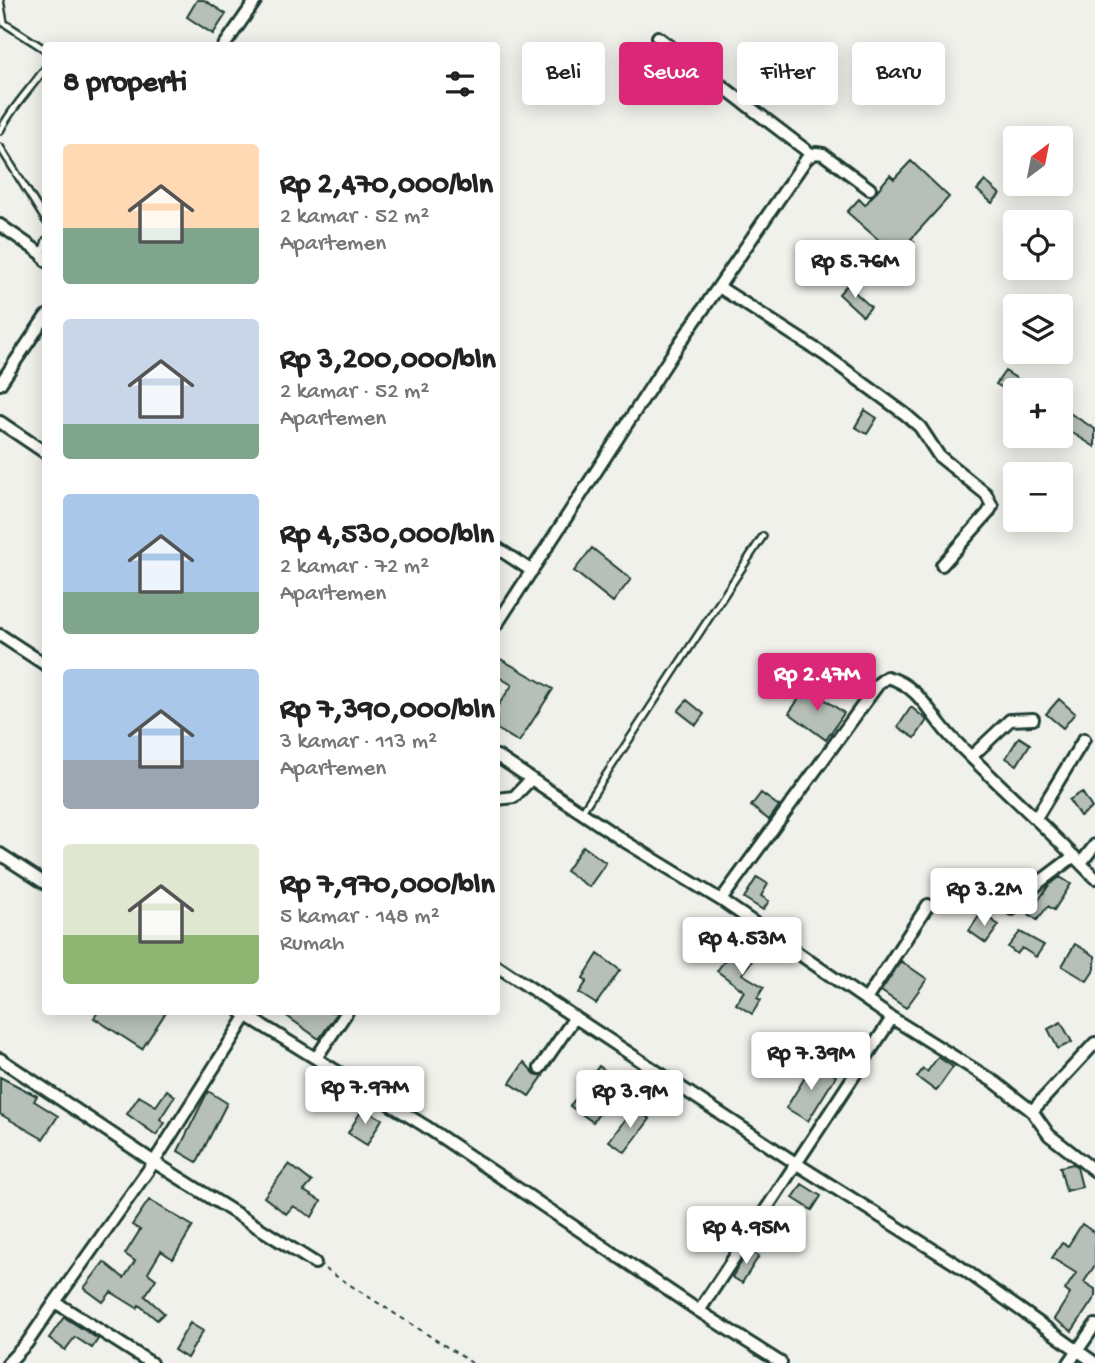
<!DOCTYPE html>
<html lang="id">
<meta charset="utf-8">
<style>
body{margin:0;font-family:"Gochi Hand",sans-serif;background:#f2f2f2;color:#222;height:100vh;display:flex;flex-direction:column;font-size:26px;white-space:nowrap}
*{box-sizing:border-box;margin:0}
p{font-size:23px;color:#767676}
.icon{flex:none;width:38px;height:38px;fill:none;stroke:currentColor;stroke-width:2;stroke-linecap:round;stroke-linejoin:round}
.map{position:relative;flex:1;overflow:hidden}
.details{position:absolute;left:42px;top:42px;width:458px;height:973px;display:flex;flex-direction:column;background:#fff;border-radius:7px;box-shadow:0 4px 18px #0003}
.details>*{flex:none}
.guide{position:absolute;left:522px;top:42px;width:467px;height:63px;display:flex;gap:14px}
.needle{width:46px;rotate:32deg}
.fabs{position:absolute;left:1003px;top:126px;display:grid;gap:14px}
.fabs a{display:grid;place-items:center;width:70px;height:70px;border-radius:7px;background:#fff;box-shadow:0 4px 18px #0003;font-size:35px}
.price{position:absolute;translate:-50% -60px;padding:0 16px;border-radius:7px;background:#fff;color:#222;font-size:23px;line-height:46px;filter:drop-shadow(0 2px 4px #0008)}
.price::after{content:'';position:absolute;left:50%;top:42px;width:21px;height:16px;margin-left:-10px;background:inherit;clip-path:polygon(0 0,100% 0,50% 100%)}
.price.on{background:#db2777;color:#fff}
ul{padding:0;list-style:none}
li{display:flex;align-items:center;gap:21px;height:175px;padding:0 21px}
li span{display:grid;place-items:center;flex:none;width:196px;height:140px;border-radius:7px;color:#555}
li>.icon{margin-inline-start:auto}
span .icon{width:84px;height:84px;fill:#fffc;stroke-width:1}
li b{font-size:30px}
h2{display:flex;justify-content:space-between;align-items:center;height:84px;padding:0 21px;font-size:30px}
.chip{padding:0 24px;border-radius:7px;background:#fff;box-shadow:0 4px 18px #0003;font-size:24px;line-height:63px}
.chip.on{background:#db2777;color:#fff}
.map>svg:first-child{display:block}
.building{fill:#b6bfb8;stroke:#1f3d34;stroke-width:2}
.lines{fill:none;stroke-linecap:round;stroke-linejoin:round}
.lane-casing{stroke:#1f3d34;stroke-width:10}
.street-casing{stroke:#1f3d34;stroke-width:16}
.path{stroke:#1f3d34;stroke-width:2;stroke-dasharray:5 5;stroke-linecap:butt}
.lane{stroke:#fdfcf7;stroke-width:5}
.street{stroke:#fdfcf7;stroke-width:10}
</style>
<div class="map">
<svg width="1095" height="1363" viewBox="0 0 1095 1363">
<rect width="100%" height="100%" fill="#f0f1eb"/>
<filter id="ink" filterUnits="userSpaceOnUse"><feTurbulence type="fractalNoise" baseFrequency=".0143" numOctaves="2"/><feDisplacementMap in="SourceGraphic" scale="14" xChannelSelector="R" yChannelSelector="G"/><feConvolveMatrix kernelMatrix="1 2 1 2 8 2 1 2 1" color-interpolation-filters="sRGB"/></filter>
<g filter="url(#ink)">
<path class="building" d="M197,0H204L226,14L213,34L187,17Z
M911,161L949,197L911,239L914,242L899,258L847,212L859,199L865,205L890,175L894,179Z
M985,181L1000,194L992,203L977,190Z
M847,285L871,307L863,316L839,294Z
M1005,371L1035,390H1015V395L996,384Z
M1060,407L1095,429V447L1060,425Z
M865,410L877,418L867,434L855,427Z
M592,548L631,579L613,602L574,571Z
M497,657L553,689L519,742L497,729V707L512,685L497,676Z
M807,687L844,713L826,740L789,713Z
M1059,699L1075,713L1063,728L1046,714Z
M687,700L704,714L696,725L678,711Z
M911,707L927,720L915,738L898,727Z
M1019,737L1030,744L1017,765L1006,758Z
M1082,792L1092,808L1080,816L1069,800Z
M761,793L779,806L769,820L751,806Z
M583,846L606,863L589,887L566,871Z
M757,877L768,884L761,896L769,901L763,910L744,898Z
M1060,877L1071,884L1054,910L1048,906L1037,920L1029,914L1049,885Z
M981,913L999,925L986,943L969,931Z
M1020,932L1044,945L1036,957L1022,948L1017,954L1008,947Z
M745,944L757,954L742,974L764,987L757,998L761,1000L752,1014L736,1004L744,991L717,971L735,946L740,951Z
M1075,944L1095,956V969L1087,981L1062,966Z
M598,954L620,970L596,1004L579,993L587,981L583,978Z
M901,961L927,979L906,1008L881,991Z
M98,1012H166L142,1049L94,1018Z
M281,1012H338L319,1039Z
M1061,1022L1072,1042L1058,1049L1048,1029Z
M938,1057L953,1067L936,1091L917,1077L923,1069L927,1072Z
M524,1062L535,1074L543,1076L529,1096L510,1083Z
M814,1063L836,1076L808,1121L786,1108Z
M599,1066L622,1082L593,1122L570,1106Z
M0,1077L37,1096L34,1101L58,1116L43,1139L0,1114Z
M167,1090L175,1096L160,1119L165,1123L156,1135L127,1114L139,1096L156,1106Z
M208,1091L227,1103L197,1162L178,1151Z
M363,1108L382,1119L367,1145L348,1133Z
M634,1108L650,1119L625,1152L609,1141Z
M289,1164L312,1182L304,1191L321,1201L312,1217L293,1206L286,1214L264,1197Z
M1073,1164L1077,1167L1082,1187L1066,1191L1060,1167Z
M802,1184L821,1196L812,1210L793,1198Z
M149,1200L193,1226L173,1259L161,1251L148,1273L156,1279L145,1296L164,1313L157,1320L139,1305L137,1308L111,1292L103,1302L84,1288L104,1262L124,1278L135,1261L125,1254L140,1230L132,1225Z
M1082,1224L1095,1233V1265L1084,1282L1095,1289V1297L1072,1331L1054,1319L1070,1294L1065,1290L1076,1273L1052,1258L1062,1243L1068,1246Z
M749,1250L759,1256L742,1283L732,1277Z
M64,1317L98,1339L92,1348L75,1337L65,1350L49,1338Z
M190,1323L203,1331L187,1358L174,1350Z"/>
<g class="lines">
<g class="lane-casing">
<path id="lane" d="M0,0L4,23L46,50
M0,131C12,107 30,90 46,67
M0,147L46,221
M42,254L46,240
M581,813L763,536"/>
</g>
<g class="street-casing">
<path id="street" d="M658,37L811,154
M224,46L256,0
M0,225L42,254L46,261
M719,287L825,355L905,414L920,427L939,456L986,494L992,506L988,513L942,565
M0,384L46,316
M0,422L46,453
M497,548L532,571
M497,624L673,353L807,158L816,153L823,154L870,189
M0,635L46,665
M497,756L624,841L721,900L892,1018
M972,756L1010,720L1033,719
M497,799L514,797L531,779
M1036,818L1084,739
M0,854L46,884
M1081,863L1095,845
M721,900L879,683L887,677C920,686 930,715 952,738C999,786 1049,829 1095,878
M1012,909L1041,881L1074,856
M497,966L797,1164L959,1266L1095,1363
M867,998L928,905
M241,1012L425,1126L699,1311
M316,1058L347,1012
M0,1059L154,1162L315,1263
M540,1068L575,1017
M1032,1111L1095,1043
M8,1363L27,1343L55,1302
M151,1363L55,1302L154,1162L249,1012
M781,1363L699,1311L892,1018L996,1083L1032,1111L1049,1135L1095,1171
M1069,1363L1095,1325"/>
</g>
<path class="path" d="M325,1269L472,1363"/>
<use href="#lane" class="lane"/>
<use href="#street" class="street"/>
</g>
</g>
</svg>
<div class="fabs">
<a><svg class="needle" viewBox="-14 -14 28 28"><path d="M0-13l5 13h-10z" fill="#e53935"/><path d="M0 13l5-13h-10z" fill="#767676"/></svg></a>
<a><svg class="icon" aria-label="locate" viewBox="0 0 24 24"><circle cx="12" cy="12" r="6"/><path d="M12 2v4M12 18v4M2 12h4M18 12h4"/></svg></a>
<a><svg class="icon" aria-label="layers" viewBox="0 0 24 24"><path d="M12 4l9 5-9 5-9-5zM3 14l9 5 9-5"/></svg></a>
<a>+</a>
<a>−</a>
</div>
<b class="price" style="left:855px;top:300px">Rp 5.76M</b>
<b class="price on" style="left:817px;top:713px">Rp 2.47M</b>
<b class="price" style="left:984px;top:928px">Rp 3.2M</b>
<b class="price" style="left:742px;top:977px">Rp 4.53M</b>
<b class="price" style="left:811px;top:1092px">Rp 7.39M</b>
<b class="price" style="left:365px;top:1126px">Rp 7.97M</b>
<b class="price" style="left:630px;top:1130px">Rp 3.9M</b>
<b class="price" style="left:746px;top:1266px">Rp 4.95M</b>
<div class="guide">
<a class="chip">Beli</a>
<a class="chip on">Sewa</a>
<a class="chip">Filter</a>
<a class="chip">Baru</a>
</div>
<section class="details">
<h2>8 properti<svg class="icon" aria-label="filters" viewBox="0 0 24 24"><path d="M4 7h16M4 17h16"/><circle cx="9" cy="7" r="2"/><circle cx="15" cy="17" r="2"/></svg></h2>
<ul>
<li><span style="background:linear-gradient(#ffd9b3 60%,#7fa58c 0)"><svg class="icon" aria-label="home" viewBox="0 0 24 24"><path d="M3 11l9-7 9 7M6 9v11h12V9"/></svg></span><div><b>Rp 2,470,000/bln</b><p>2 kamar · 52 m²</p><p>Apartemen</p></div></li>
<li><span style="background:linear-gradient(#c9d6e8 75%,#7fa58c 0)"><svg class="icon" aria-label="home" viewBox="0 0 24 24"><path d="M3 11l9-7 9 7M6 9v11h12V9"/></svg></span><div><b>Rp 3,200,000/bln</b><p>2 kamar · 52 m²</p><p>Apartemen</p></div></li>
<li><span style="background:linear-gradient(#a9c7e8 70%,#7fa58c 0)"><svg class="icon" aria-label="home" viewBox="0 0 24 24"><path d="M3 11l9-7 9 7M6 9v11h12V9"/></svg></span><div><b>Rp 4,530,000/bln</b><p>2 kamar · 72 m²</p><p>Apartemen</p></div></li>
<li><span style="background:linear-gradient(#a9c7e8 65%,#9aa5b1 0)"><svg class="icon" aria-label="home" viewBox="0 0 24 24"><path d="M3 11l9-7 9 7M6 9v11h12V9"/></svg></span><div><b>Rp 7,390,000/bln</b><p>3 kamar · 113 m²</p><p>Apartemen</p></div></li>
<li><span style="background:linear-gradient(#dfe7d0 65%,#8fb573 0)"><svg class="icon" aria-label="home" viewBox="0 0 24 24"><path d="M3 11l9-7 9 7M6 9v11h12V9"/></svg></span><div><b>Rp 7,970,000/bln</b><p>5 kamar · 148 m²</p><p>Rumah</p></div></li>
</ul>
</section>
</div>
